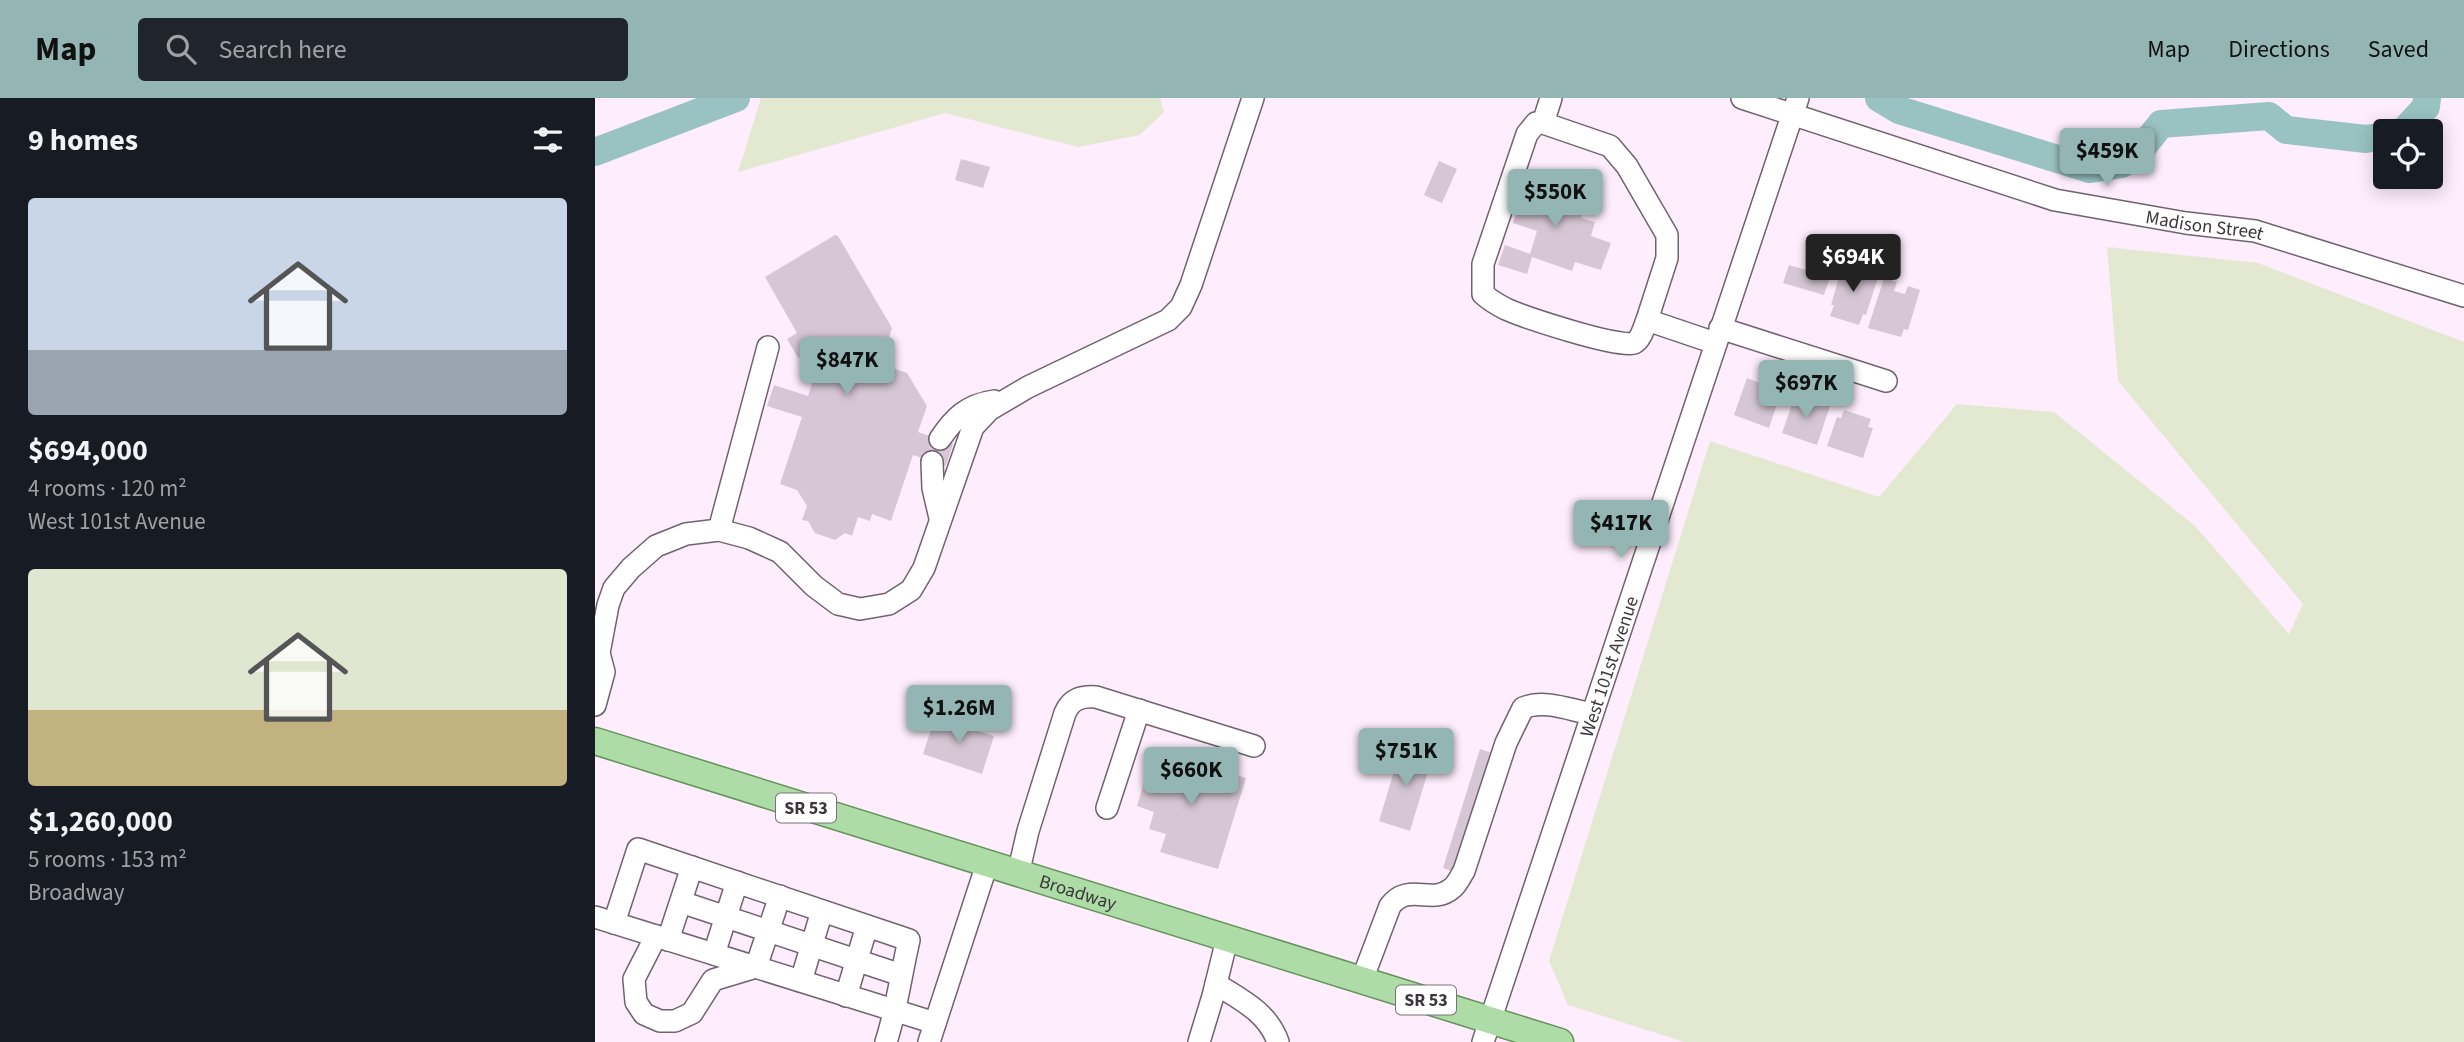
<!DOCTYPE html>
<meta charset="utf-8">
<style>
body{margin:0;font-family:"Source Sans 3",sans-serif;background:#20242c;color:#f1f3f6;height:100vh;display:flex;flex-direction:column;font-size:26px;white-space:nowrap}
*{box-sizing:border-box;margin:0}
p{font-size:23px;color:#9ea1a6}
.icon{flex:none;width:38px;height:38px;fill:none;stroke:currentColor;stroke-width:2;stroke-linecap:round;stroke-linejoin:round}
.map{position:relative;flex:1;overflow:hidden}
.drawer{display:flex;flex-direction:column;background:#171b24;width:595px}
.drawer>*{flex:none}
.buttons{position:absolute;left:1778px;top:21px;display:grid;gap:14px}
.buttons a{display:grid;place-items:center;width:70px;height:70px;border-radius:7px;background:#171b24;box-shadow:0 4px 18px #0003;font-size:35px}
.price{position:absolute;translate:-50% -60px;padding:0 16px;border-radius:7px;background:#93b6b5;color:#111;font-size:23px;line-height:46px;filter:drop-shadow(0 2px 4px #0008)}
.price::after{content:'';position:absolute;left:50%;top:42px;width:21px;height:16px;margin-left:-10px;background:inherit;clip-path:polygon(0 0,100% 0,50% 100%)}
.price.on{background:#222;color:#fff}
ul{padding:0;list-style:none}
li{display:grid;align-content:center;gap:14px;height:371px;padding:0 28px}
li span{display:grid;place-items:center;height:217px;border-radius:7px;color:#555}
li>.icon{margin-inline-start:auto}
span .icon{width:126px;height:126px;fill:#fffc;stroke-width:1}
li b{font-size:30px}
h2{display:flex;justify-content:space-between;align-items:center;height:84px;padding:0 28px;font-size:30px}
header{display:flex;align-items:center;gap:42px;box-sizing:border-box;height:98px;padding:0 35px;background:#93b6b5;color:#111}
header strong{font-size:33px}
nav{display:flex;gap:38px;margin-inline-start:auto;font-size:24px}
.search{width:490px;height:63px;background:#20242c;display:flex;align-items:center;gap:18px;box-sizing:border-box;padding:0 24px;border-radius:7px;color:#9ea1a6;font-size:26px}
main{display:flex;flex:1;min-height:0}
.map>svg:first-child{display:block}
.green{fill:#e3e9d1}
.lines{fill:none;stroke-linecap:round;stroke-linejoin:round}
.river{stroke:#99c3c2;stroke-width:28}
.building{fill:#d7c7d6}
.minor-casing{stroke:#716270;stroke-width:24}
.major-casing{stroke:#63935a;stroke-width:29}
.minor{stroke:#fff;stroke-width:21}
.major{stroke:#addca6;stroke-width:26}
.labels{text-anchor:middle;stroke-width:5;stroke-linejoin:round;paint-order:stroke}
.shield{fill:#fff;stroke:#777276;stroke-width:2}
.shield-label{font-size:18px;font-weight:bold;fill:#3d363c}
.street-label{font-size:19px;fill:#3d363c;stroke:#fff}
</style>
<header>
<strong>Map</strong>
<div class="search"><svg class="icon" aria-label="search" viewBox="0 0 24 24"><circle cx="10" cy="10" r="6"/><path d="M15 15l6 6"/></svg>Search here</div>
<nav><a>Map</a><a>Directions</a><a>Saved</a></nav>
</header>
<main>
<section class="drawer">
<h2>9 homes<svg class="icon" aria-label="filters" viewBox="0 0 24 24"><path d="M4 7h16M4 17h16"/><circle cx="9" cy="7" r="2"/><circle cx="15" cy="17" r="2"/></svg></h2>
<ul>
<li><span style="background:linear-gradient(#c9d6e8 70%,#9aa5b1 0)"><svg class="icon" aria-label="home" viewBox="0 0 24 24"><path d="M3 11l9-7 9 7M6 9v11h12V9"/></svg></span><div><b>$694,000</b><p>4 rooms · 120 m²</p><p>West 101st Avenue</p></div></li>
<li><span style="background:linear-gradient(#dfe7d0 65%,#c2b280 0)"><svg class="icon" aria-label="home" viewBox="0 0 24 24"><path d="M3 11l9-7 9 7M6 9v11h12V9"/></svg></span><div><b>$1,260,000</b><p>5 rooms · 153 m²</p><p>Broadway</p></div></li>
</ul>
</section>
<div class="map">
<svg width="1869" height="944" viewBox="0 0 1869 944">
<rect width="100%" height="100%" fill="#feedfd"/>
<path class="green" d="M166,0H565L569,14L545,37L483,49L350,15L143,74Z
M1512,149L1663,165L1869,244V944H1089L973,907L954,863L1115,343L1284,399L1362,306L1459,314L1600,428L1694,536L1708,506L1523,283Z"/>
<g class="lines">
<path class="river" d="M1284,0L1304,12L1495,71L1527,66L1546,51L1566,26L1674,18L1691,32L1771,41L1790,38
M1809,33L1831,9L1832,0
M0,54L141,0"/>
</g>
<path class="building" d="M366,61L395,69L388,90L360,82Z
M844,63L862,71L847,105L829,97Z
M934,78L994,97L986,120L1000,124L996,138L1016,145L1006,172L980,164L977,173L937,159L932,176L903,167L910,147L935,156L942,133L918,125Z
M240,137L243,138L297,230L286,266L312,275L332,308L323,334L358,346L351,368L318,357L296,423L277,416L275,423L263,419L257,438L250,435L240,442L220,435L213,423L207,422L212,408L202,392L185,386L207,319L172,308L179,287L213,298L231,243L203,260L192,241L202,235L170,179Z
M1248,165L1284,176L1271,217L1268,216L1264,227L1235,218L1239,207H1236Z
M1194,167L1235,179L1229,197L1188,185Z
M1289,180L1302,184L1299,193L1310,196L1313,188L1325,192L1313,232L1309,231L1306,239L1273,230Z
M1152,280L1178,290L1175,297L1184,300L1174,330L1139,317Z
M1200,297L1235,308L1222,347L1187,335Z
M1249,312L1276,321L1273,329L1278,330L1268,360L1232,348L1242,319L1246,320Z
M340,619L399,638L387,676L328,656Z
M807,647L838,657L815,733L784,723Z
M559,651L651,680L623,771L565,754L571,736L554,731L559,714L542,708Z
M885,651L900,656L863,775L848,770Z"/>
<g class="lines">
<g class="minor-casing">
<g id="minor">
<path d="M956,0L948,25L1015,48L1032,68L1072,137V160L1052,222L1120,245"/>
<path id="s1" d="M1147,0L1460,102L1591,125L1660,133L1869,198"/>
<path d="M948,25H941L932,36L888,166V196C896,203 903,207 911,211C929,219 1025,251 1039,245C1046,242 1049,229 1052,222"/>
<path d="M1125,230L1291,283"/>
<path d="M345,341C359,320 372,307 399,303"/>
<path d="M337,364L338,390L345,420"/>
<path d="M124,432L173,249"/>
<path d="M0,607L9,574L4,555L13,507L19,490L36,470L61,448L91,436L124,432L154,440L185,454L219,488L243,506L265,511L294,506L316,492L329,470L378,329L394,312L433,289L573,222L586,209L596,187L658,0"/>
<path d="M512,710L544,612"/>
<path d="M423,776L433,733L470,615C476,601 486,598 501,599L659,648"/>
<path d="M86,804L306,877"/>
<path d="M0,819L340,925"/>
<path d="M19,825L43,751L314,842C306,876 302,910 291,944"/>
<path d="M61,838L39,881L41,904L49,916L65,923H80L97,915L118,882L161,869L185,798"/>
<path d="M73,842L97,769"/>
<path d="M119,856L142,784"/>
<path d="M767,882L795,808C813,784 837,807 856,791C862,787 865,779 869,773L911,645L928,610C949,601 975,612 997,616"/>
<path d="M206,883L227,813"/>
<path d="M621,886C647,902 673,915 683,944"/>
<path d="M251,898L272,828"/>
<path d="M334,944L392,766"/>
<path d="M604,944L618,898L632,841"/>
<path id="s2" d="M888,944L1203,0"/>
</g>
</g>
<g class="major-casing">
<g id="major">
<path id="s3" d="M0,643L965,944"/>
</g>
</g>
<use href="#minor" class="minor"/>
<use href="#major" class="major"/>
</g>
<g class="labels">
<g class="shield">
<rect x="181" y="695.5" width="60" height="29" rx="5"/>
<rect x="801" y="887.5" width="60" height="29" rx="5"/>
</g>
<g class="shield-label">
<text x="211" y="716">SR 53</text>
<text x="831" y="908">SR 53</text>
</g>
<g class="street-label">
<text dy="7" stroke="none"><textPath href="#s1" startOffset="481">Madison Street</textPath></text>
<text dy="7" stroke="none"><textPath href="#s2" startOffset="396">West 101st Avenue</textPath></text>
<text dy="7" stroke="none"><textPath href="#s3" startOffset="506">Broadway</textPath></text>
</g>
</g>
</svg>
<div class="buttons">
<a><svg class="icon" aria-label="locate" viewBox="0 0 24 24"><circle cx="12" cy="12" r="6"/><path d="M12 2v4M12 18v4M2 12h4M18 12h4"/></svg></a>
</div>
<b class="price" style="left:1512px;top:90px">$459K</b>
<b class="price" style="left:960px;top:131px">$550K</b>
<b class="price on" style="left:1258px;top:196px">$694K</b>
<b class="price" style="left:252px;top:299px">$847K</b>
<b class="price" style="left:1211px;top:322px">$697K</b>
<b class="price" style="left:1026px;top:462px">$417K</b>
<b class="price" style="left:364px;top:647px">$1.26M</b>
<b class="price" style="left:811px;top:690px">$751K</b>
<b class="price" style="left:596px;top:709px">$660K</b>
</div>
</main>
